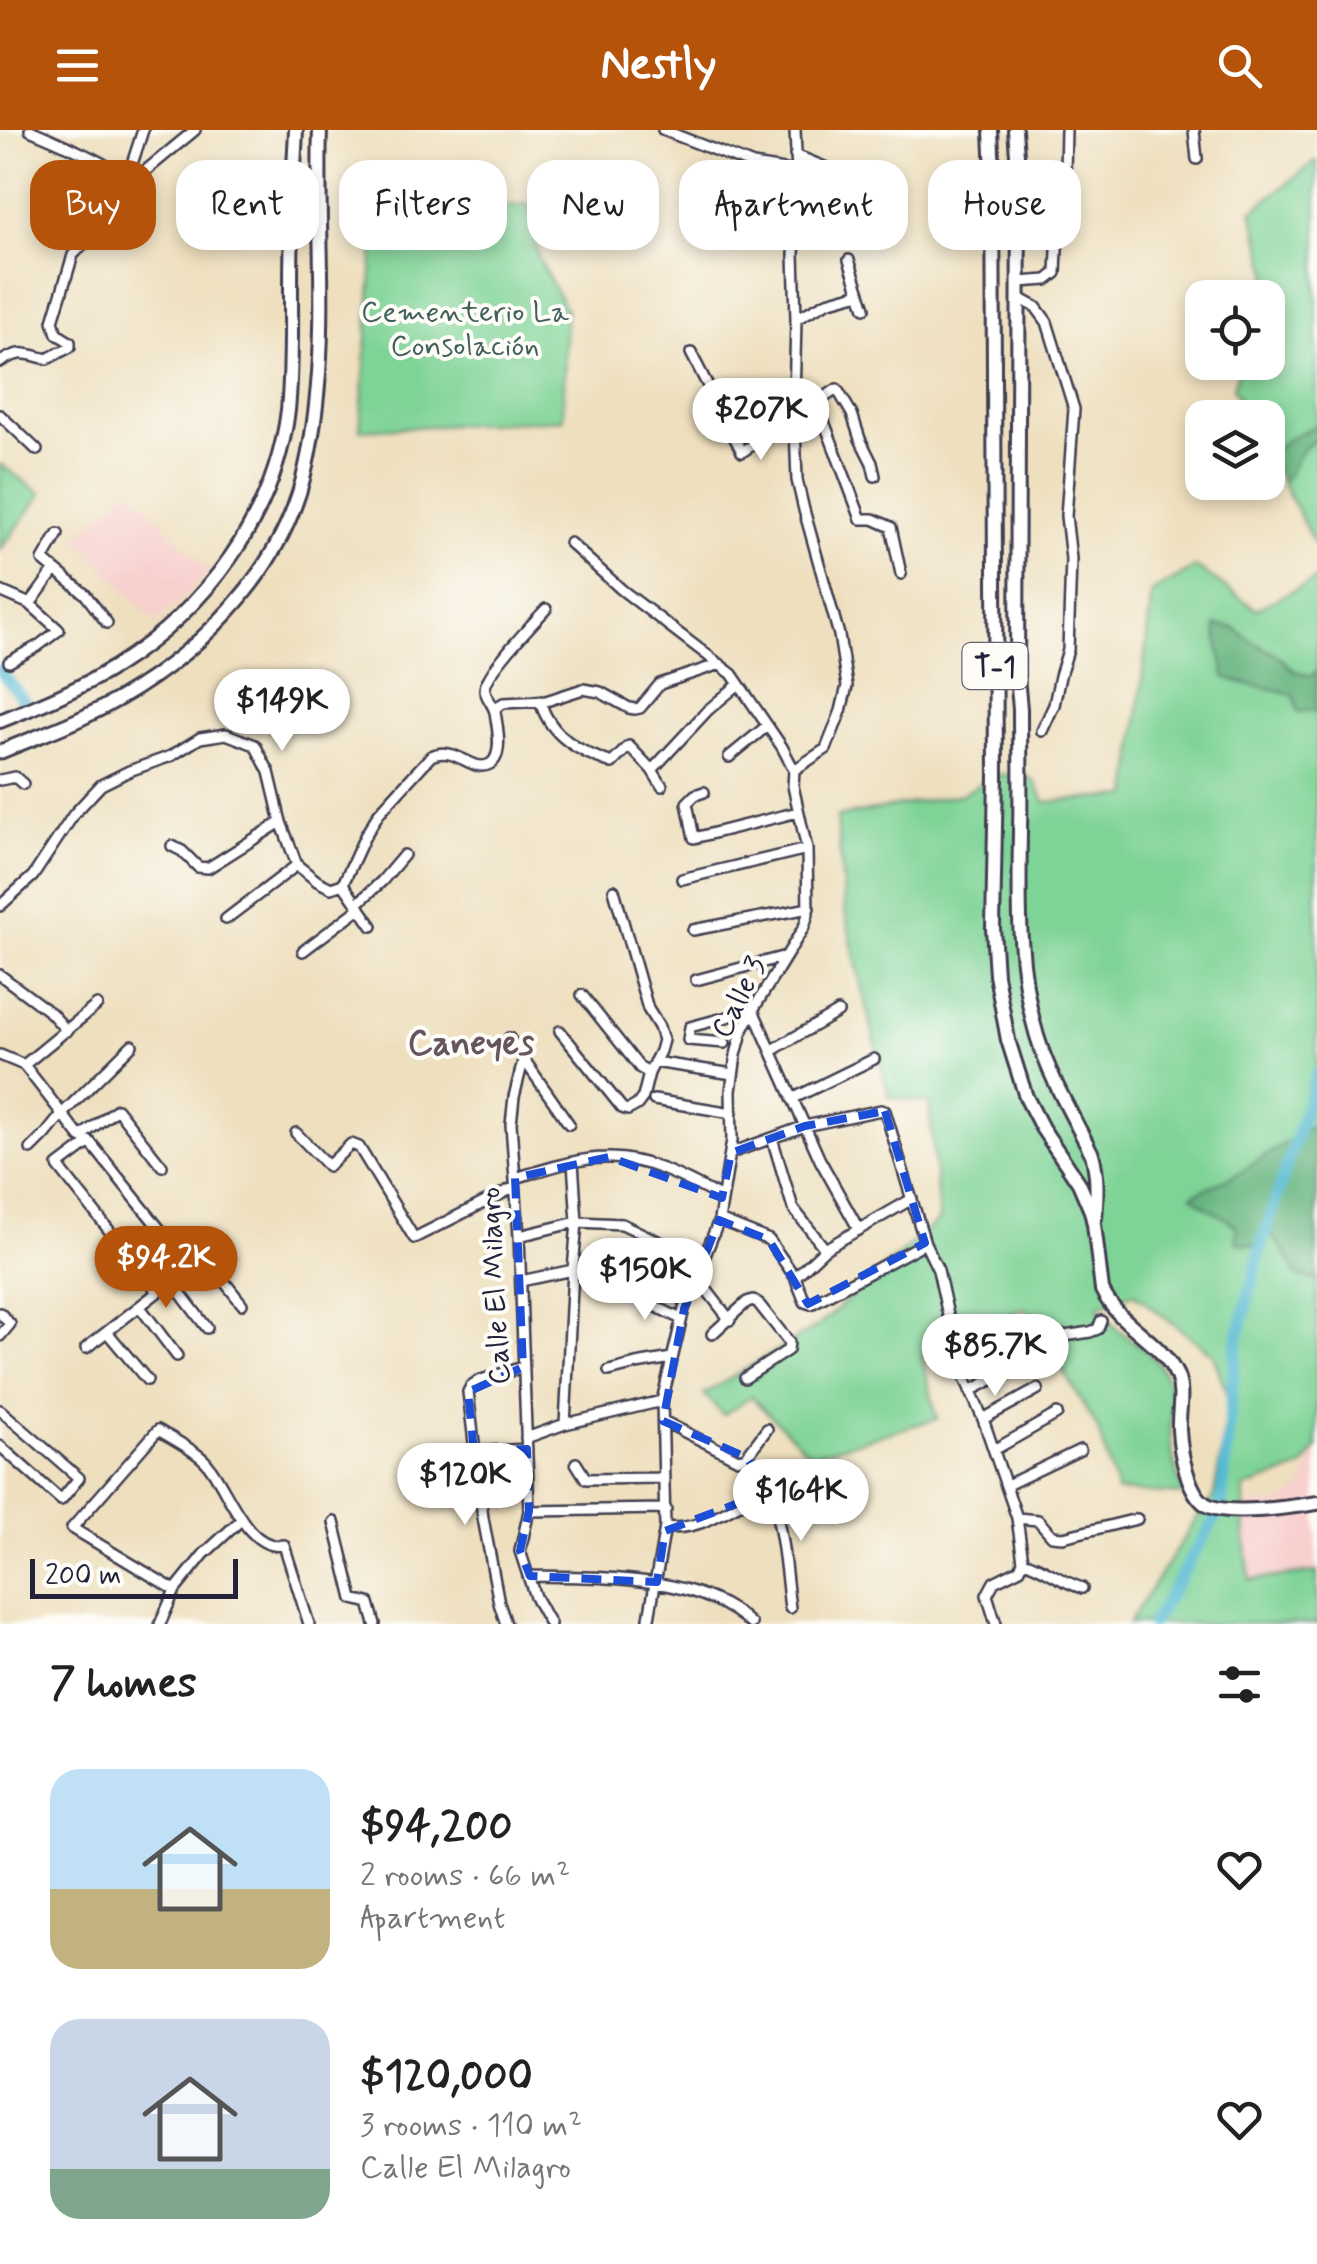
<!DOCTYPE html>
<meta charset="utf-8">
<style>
body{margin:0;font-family:Mynerve,sans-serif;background:#f2f2f2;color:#222;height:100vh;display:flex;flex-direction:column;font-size:38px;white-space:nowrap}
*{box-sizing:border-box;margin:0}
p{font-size:32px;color:#767676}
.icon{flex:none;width:55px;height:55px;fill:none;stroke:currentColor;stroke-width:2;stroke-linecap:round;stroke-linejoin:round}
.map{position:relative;height:1494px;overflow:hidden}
.side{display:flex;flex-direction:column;background:#fff;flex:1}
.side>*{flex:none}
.top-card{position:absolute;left:30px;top:30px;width:1258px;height:90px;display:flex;gap:20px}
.tools{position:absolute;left:1185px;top:150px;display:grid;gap:20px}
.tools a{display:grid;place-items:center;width:100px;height:100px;border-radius:20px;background:#fff;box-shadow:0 5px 15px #0003;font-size:50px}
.scale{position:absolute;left:30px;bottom:25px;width:208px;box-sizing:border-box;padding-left:10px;border:5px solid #22223b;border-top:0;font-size:28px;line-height:35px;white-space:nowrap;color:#22223b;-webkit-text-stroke:8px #fdfcf7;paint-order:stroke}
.price{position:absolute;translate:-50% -85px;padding:0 22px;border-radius:35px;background:#fff;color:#222;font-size:32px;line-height:65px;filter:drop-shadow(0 2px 5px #0008)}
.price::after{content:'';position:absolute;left:50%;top:60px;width:30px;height:22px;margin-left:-15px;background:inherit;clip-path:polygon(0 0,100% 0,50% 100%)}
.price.current{background:#b45309;color:#fff}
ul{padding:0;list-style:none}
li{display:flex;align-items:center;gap:30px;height:250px;padding:0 50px}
li span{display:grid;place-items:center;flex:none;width:280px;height:200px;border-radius:30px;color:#555}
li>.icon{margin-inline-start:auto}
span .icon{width:120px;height:120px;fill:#fffc;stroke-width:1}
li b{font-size:42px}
h2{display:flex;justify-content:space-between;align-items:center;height:120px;padding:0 50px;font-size:42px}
.chip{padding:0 35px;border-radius:30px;background:#fff;box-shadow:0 5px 15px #0003;font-size:35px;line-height:90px}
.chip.current{background:#b45309;color:#fff}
header{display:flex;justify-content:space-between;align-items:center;height:130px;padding:0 50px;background:#b45309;color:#fff;font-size:45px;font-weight:700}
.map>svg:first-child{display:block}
.built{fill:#f7d0ce}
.green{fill:#7ed396;stroke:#507a68;stroke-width:2.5}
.forest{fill:#66b57f;stroke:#446c5d;stroke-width:2.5}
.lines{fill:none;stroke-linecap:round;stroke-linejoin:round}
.river{stroke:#55bad3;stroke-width:12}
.minor-casing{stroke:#413e4f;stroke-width:14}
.highway-casing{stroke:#413e4f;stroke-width:18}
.minor{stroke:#fff;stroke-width:9}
.highway{stroke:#fff;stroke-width:12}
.marked{fill:none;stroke:#1d4ed8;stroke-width:8;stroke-dasharray:20 12;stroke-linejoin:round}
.labels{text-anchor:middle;stroke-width:8;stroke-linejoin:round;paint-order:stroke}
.shield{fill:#fdfcf7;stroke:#646373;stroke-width:2.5}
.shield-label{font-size:28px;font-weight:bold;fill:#22223b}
.park-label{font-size:30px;fill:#42605b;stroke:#fdfcf7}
.street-label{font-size:30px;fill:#22223b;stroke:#fdfcf7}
.quarter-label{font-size:35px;font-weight:bold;fill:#66555f;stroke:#fdfcf7}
</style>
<header><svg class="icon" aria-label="menu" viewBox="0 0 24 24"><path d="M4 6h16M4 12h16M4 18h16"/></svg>Nestly<svg class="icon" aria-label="search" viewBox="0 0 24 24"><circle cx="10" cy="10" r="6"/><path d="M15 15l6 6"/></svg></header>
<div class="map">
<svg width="1317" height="1494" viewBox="0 0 1317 1494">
<rect width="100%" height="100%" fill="#fdfcf7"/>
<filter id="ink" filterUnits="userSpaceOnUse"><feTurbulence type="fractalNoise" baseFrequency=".01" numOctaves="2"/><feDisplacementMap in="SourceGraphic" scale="20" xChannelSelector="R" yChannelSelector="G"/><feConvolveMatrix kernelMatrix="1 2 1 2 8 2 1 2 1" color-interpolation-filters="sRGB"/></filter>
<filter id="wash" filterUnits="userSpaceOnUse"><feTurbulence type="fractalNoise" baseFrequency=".0048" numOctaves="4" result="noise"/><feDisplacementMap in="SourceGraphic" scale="40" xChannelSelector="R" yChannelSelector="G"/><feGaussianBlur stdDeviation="2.25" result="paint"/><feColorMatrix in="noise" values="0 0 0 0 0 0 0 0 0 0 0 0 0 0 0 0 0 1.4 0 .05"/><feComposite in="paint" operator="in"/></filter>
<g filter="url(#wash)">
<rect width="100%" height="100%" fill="#eedfbe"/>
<path class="built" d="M130,358L210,442L156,493L76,408Z
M1317,1307V1442L1250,1451L1245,1407L1244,1375L1276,1374L1288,1369L1303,1356Z"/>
<path class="green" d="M1317,30V419L1268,325V288L1248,287L1233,258L1241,233L1268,232V168L1261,167L1269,143L1252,81Z
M481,54L488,77L530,74L539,129L566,180L563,289L360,300L378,64Z
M0,334L42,364L0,420Z
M1196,437L1256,479L1317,449V1318L1302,1338L1244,1358L1245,1407L1250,1450L1317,1442V1494H1128L1199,1385L1213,1369L1230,1274L1213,1224L1133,1163L1098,1177C1114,1205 1149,1214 1164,1243C1177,1265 1169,1287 1171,1312C1172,1330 1178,1348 1184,1365L1117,1361L1097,1297L1025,1178L922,1226L937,1289L811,1325L751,1267L723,1285L704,1264L818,1196L939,1090L929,973L889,967L863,864L845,782L837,687L962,664L996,645L1021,644L1034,651L1045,672L1129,666L1152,462Z"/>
<path class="forest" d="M1317,295V309C1291,325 1300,333 1282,352L1268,325L1291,307Z
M1216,495L1235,498L1248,509L1280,527L1293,540L1310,546L1317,542V580L1298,582L1294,565C1271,556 1248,557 1225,547C1223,528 1216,514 1216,495Z
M1317,995V1151L1298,1146L1281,1116L1269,1103L1257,1116L1237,1113L1236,1096C1220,1083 1206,1080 1192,1065L1239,1043L1307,999Z"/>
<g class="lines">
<path class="river" d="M0,540L26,574
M1152,1494L1221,1378L1236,1217L1263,1109L1317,943"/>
</g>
</g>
<g filter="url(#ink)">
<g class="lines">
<g class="minor-casing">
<path id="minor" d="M30,0C42,5 105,32 111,39C121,54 117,79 118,96
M663,0L753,35L796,42
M1194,0L1197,29
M795,25L856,50
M134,52L131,37L143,0
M849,130L865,178
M1019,152L1047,150L1056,143L1059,75L1065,42L1066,0
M1019,168L1036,177L1047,192L1074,279L1066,386L1071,429L1068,520L1060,546L1054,575L1042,601
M796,189L827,172L860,163
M691,223L742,322L837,259L852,284L860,309L872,333L875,346
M0,232C21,220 24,223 47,229L70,217V212L57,204L53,191L73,125L95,102L122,95L126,92L131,77V57L138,47L195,0
M817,273L861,389H873L891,397L901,444
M0,285L37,320
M58,404L43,430L85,464L107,493
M570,413L622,460L732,544L782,617L794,640L793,656L807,719L808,784L804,797L753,880L742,902L736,925L731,961L732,1010L719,1090L684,1179L662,1271L665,1397L648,1494
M0,461L30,474L59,500L38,516L9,532
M30,474L54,441
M540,571C550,606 579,622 612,633L629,616L652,640L662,656
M495,579L503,573L546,571L583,559L600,562L629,578L635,579L640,578L660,554L720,534
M729,627L767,596
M652,640L708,580L739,554
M794,640L826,619L841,581L847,556L839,505L804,380L797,350L794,272L796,189L794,124L798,68L795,0
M0,650L15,647L23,654
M704,662L695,665L687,673L694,708L798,682
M172,716L182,721L198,737L208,738L281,692
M682,749L807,719
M343,754L372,796
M357,774L382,751L404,725
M0,776L33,746L74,684L101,655L129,641L171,626L200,608L226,604L255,615L269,642L281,692L297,735L317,751L331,758L343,754L365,706L379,683L431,626C455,614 472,644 490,634C504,626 497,595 495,582C493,574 486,568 485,560C483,545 534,492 546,479
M226,789L297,735
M693,800L809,778
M303,821L360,778
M0,845L51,883L67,901
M696,850L786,826
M582,865L640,938L649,943
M560,901L622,978L628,980L637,975L643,967L649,943L660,921L663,910L659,897L648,879L614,760
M509,908L569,994
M725,913L688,910L690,897L753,880L820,1030L859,1100
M771,921L838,882
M0,925L24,935L97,875
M523,931L514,967L511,994L519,1106L529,1381L520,1421L535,1467L550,1494
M654,932L733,944
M24,935L80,1007L90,1012L191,1138
M792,969L874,929
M654,970L732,983
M296,1003L328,1036L351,1014L359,1017L414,1108L515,1057
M80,1007L117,979L162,1036
M772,1008L793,1078L825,1119
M90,1012L58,1036L158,1162
M31,1019L46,1004L62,984L132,915
M731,1023L805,996L881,980L885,981L925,1113L938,1140L959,1235L983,1289L1017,1388L1038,1390L1052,1406L1063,1407L1137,1389
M515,1048C544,1040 575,1028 606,1028C646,1026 688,1050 722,1068
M719,1090L769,1110L795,1147L825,1119L912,1069
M519,1106L577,1092L622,1094L702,1132
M573,1140L577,1092L573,1032
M696,1146L730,1190
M795,1147L805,1172L811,1174L925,1113
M521,1151L573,1140L565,1294
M172,1152L207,1198
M626,1162L681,1189
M140,1177L177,1226
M0,1183L10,1194L0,1206
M107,1202L147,1250
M712,1204L747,1172L753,1170L758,1173L789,1212L788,1220L745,1248
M86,1218L204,1126L242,1174
M959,1235L1027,1212L1090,1202L1098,1199L1101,1191
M609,1241L636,1234L672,1228
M970,1261L1022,1234
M0,1280L79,1348L61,1370L0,1316
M983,1289L1038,1259
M663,1291L738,1329L746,1327C784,1367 783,1426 790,1478
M526,1308L565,1294L662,1271
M994,1320L1057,1284
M474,1322L527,1319
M746,1327L767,1299
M576,1333L586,1349L664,1348
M1007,1355L1080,1320
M529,1381L666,1379
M1017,1388L1023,1431C1044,1437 1059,1451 1082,1458
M241,1390L204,1424L175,1460L72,1398L158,1300C173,1309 193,1319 205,1331C227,1354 245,1422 284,1415L309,1494
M334,1392L353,1469L369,1473L375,1494
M665,1397C704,1403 734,1371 769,1362C779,1359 791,1360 801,1359
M530,1446C598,1447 699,1444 751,1494
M160,1494L175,1460
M506,1494L499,1473L483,1388L468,1262L471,1256L478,1251L523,1237
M996,1494L987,1465L994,1452L1020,1439L1023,1431"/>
</g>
<g class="highway-casing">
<path id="highway" d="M991,0L993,45L996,645L993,798L996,845L1008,910L1026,967L1042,998L1079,1053L1091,1081L1094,1094L1102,1160C1119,1196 1161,1210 1177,1246C1184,1263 1178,1282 1179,1300C1180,1321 1188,1367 1209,1376C1233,1386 1291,1377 1317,1373
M1015,0L1019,49L1017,547L1020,579C1020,620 1021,660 1020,701C1019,771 1017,838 1037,906C1050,948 1072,985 1092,1024C1098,1045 1097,1066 1095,1088
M0,591C40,575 80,559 116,536C206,479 275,387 288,280C292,240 291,199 291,159C291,106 293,53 296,0
M0,622C28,610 57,600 84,587C177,543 267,463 299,363C311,324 316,283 319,243C325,162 317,81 320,0"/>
</g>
<use href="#minor" class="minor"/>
<use href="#highway" class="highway"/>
</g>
</g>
<path class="marked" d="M885,981L925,1113L808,1174L769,1110L719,1090L684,1179L663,1291L746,1327L770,1361L665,1401L657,1452L530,1446L520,1421L529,1381L527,1319L474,1322L468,1262L523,1237L515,1048L609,1027L722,1068L731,1023L805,996Z"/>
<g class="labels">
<rect class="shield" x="962.5" y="513" width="65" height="46" rx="8"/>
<g class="shield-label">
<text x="995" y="546">T-1</text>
</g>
<g class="park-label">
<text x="465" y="191">Cementerio La<tspan x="465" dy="34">Consolación</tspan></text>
</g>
<g class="street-label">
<text transform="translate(738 867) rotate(-64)" y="10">Calle 3</text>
<text transform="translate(494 1156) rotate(-93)" y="10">Calle El Milagro</text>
</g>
<g class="quarter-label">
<text x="471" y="924">Caneyes</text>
</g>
</g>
</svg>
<div class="tools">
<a><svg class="icon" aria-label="locate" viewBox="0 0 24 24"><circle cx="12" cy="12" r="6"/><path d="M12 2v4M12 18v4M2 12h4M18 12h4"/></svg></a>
<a><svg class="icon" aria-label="layers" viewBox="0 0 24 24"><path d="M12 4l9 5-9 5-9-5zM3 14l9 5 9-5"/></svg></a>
</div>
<div class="scale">200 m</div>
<b class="price" style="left:761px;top:333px">$207K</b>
<b class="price" style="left:282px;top:624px">$149K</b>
<b class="price current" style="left:166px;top:1181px">$94.2K</b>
<b class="price" style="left:645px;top:1193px">$150K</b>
<b class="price" style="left:995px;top:1269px">$85.7K</b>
<b class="price" style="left:465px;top:1398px">$120K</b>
<b class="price" style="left:801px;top:1414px">$164K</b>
<div class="top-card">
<a class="chip current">Buy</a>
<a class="chip">Rent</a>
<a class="chip">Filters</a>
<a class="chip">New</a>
<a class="chip">Apartment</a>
<a class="chip">House</a>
</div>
</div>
<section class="side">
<h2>7 homes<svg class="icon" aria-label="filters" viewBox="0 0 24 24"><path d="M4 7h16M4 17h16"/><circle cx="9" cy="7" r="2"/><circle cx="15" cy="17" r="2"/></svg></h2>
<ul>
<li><span style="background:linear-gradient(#bfe0f5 60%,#c2b280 0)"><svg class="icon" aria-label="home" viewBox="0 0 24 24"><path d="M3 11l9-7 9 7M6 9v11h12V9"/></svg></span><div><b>$94,200</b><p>2 rooms · 66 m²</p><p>Apartment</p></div><svg class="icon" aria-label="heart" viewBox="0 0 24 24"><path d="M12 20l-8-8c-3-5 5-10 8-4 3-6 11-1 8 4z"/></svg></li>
<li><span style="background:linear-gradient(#c9d6e8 75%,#7fa58c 0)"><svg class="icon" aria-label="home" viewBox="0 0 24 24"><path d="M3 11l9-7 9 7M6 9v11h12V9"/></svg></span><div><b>$120,000</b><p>3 rooms · 110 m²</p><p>Calle El Milagro</p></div><svg class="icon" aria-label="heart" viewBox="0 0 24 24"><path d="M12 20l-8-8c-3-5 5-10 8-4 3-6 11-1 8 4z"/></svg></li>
</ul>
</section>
